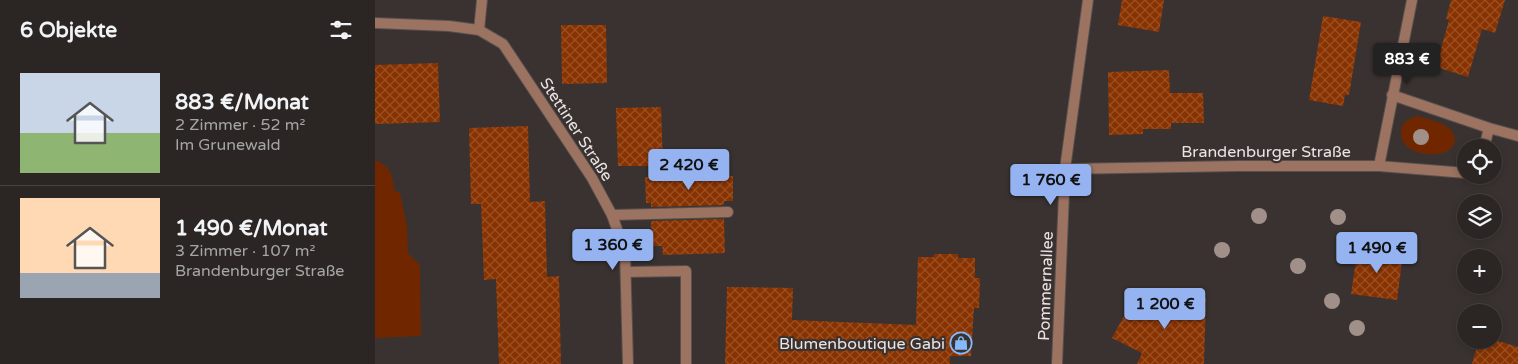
<!DOCTYPE html>
<html lang="de">
<meta charset="utf-8">
<style>
body{margin:0;font-family:"Varela Round",sans-serif;background:#373231;color:#f1f3f6;height:100vh;display:flex;flex-direction:column;font-size:19px;white-space:nowrap}
*{box-sizing:border-box;margin:0}
p{font-size:16px;color:#a6a5a6}
.icon{flex:none;width:28px;height:28px;fill:none;stroke:currentColor;stroke-width:2;stroke-linecap:round;stroke-linejoin:round}
.map{position:relative;flex:1;overflow:hidden}
.details{display:flex;flex-direction:column;background:#2b2624;width:375px}
.details>*{flex:none}
.fabs{position:absolute;left:1082px;top:139px;display:grid;gap:10px}
.fabs a{display:grid;place-items:center;width:45px;height:45px;border-radius:50%;background:#2b2624;box-shadow:0 2px 8px #0003,0 0 0 1px #474341;font-size:25px}
.price{position:absolute;translate:-50% -42px;padding:0 11px;border-radius:5px;background:#95b2f1;color:#111;font-size:16px;line-height:32px;filter:drop-shadow(0 1px 2px #0008)}
.price::after{content:'';position:absolute;left:50%;top:30px;width:15px;height:11px;margin-left:-8px;background:inherit;clip-path:polygon(0 0,100% 0,50% 100%)}
.price.selected{background:#222;color:#fff}
ul{padding:0;list-style:none}
li{display:flex;align-items:center;gap:15px;height:125px;padding:0 20px}
li+li{border-top:1px solid #474341}
li span{display:grid;place-items:center;flex:none;width:140px;height:100px;border-radius:0px;color:#555}
li>.icon{margin-inline-start:auto}
span .icon{width:60px;height:60px;fill:#fffc;stroke-width:1}
li b{font-size:21px}
h2{display:flex;justify-content:space-between;align-items:center;height:60px;padding:0 20px;font-size:21px}
main{display:flex;flex:1;min-height:0}
.map>svg:first-child{display:block}
.green{fill:#702700}
.building{fill:url(#building-cross-hatch)}
.lines{fill:none;stroke-linecap:round;stroke-linejoin:round}
.lane-casing{stroke:#554f4d;stroke-width:12}
.street-casing{stroke:#554f4d;stroke-width:12}
.lane{stroke:#9c7261;stroke-width:10}
.street{stroke:#9c7261;stroke-width:10}
.tree{fill:#a19089}
.labels{text-anchor:middle;stroke-width:4.5;stroke-linejoin:round;paint-order:stroke}
.street-label{font-size:16px;fill:#e9e5e4;stroke:#393230}
.poi-label{font-size:16px;fill:#e9e5e4;stroke:#393230;text-anchor:end}
</style>
<main>
<section class="details">
<h2>6 Objekte<svg class="icon" aria-label="filters" viewBox="0 0 24 24"><path d="M4 7h16M4 17h16"/><circle cx="9" cy="7" r="2"/><circle cx="15" cy="17" r="2"/></svg></h2>
<ul>
<li><span style="background:linear-gradient(#c9d6e8 60%,#8fb573 0)"><svg class="icon" aria-label="home" viewBox="0 0 24 24"><path d="M3 11l9-7 9 7M6 9v11h12V9"/></svg></span><div><b>883 €/Monat</b><p>2 Zimmer · 52 m²</p><p>Im Grunewald</p></div></li>
<li><span style="background:linear-gradient(#ffd9b3 75%,#9aa5b1 0)"><svg class="icon" aria-label="home" viewBox="0 0 24 24"><path d="M3 11l9-7 9 7M6 9v11h12V9"/></svg></span><div><b>1 490 €/Monat</b><p>3 Zimmer · 107 m²</p><p>Brandenburger Straße</p></div></li>
</ul>
</section>
<div class="map">
<svg width="1143" height="364" viewBox="0 0 1143 364">
<defs>
<pattern id="building-cross-hatch" width="8" height="8" patternUnits="userSpaceOnUse" patternTransform="scale(1.25)"><rect width="8" height="8" fill="#883200"/><path d="M0 0l8 8M0 8l8-8" fill="none" stroke="#995025"/></pattern>
</defs>
<rect width="100%" height="100%" fill="#393230"/>
<path class="green" d="M1042,116C1052,119 1075,123 1079,135C1087,162 1026,160 1026,134C1026,122 1032,120 1042,116Z
M0,160C15,167 18,173 19,190L25,193L32,226L33,253L45,265L46,336L0,338Z"/>
<path class="building" d="M747,0H789L784,32L743,25Z
M1076,0H1130L1120,33L1107,29L1093,77L1061,67L1074,20L1071,19Z
M948,16L986,22L974,95H970L968,106L934,100Z
M186,25H231L232,83L187,84Z
M63,63L65,122L0,124V65Z
M794,70L795,93H828L829,123H796V129H768V134L734,135L733,72Z
M286,107L288,166H243L241,108Z
M153,126L155,202L170,201L172,277L184,276L186,364H124L121,279L109,280L106,204H96L94,128Z
M358,176V201H349V205L276,207V203H271L270,177Z
M349,219L350,253L288,255L287,246H277L276,221Z
M983,248L1028,254L1022,300L976,294Z
M559,254H583V258H600V278H605L604,308H599L596,356H575V364H350L352,287L418,288L417,320L541,325L543,257H559Z
M760,296L831,298L829,364H762L767,353L737,338Z
M1104,340H1120L1143,347V364H1097Z"/>
<g class="lines">
<g class="lane-casing">
<path id="lane" d="M104,30L107,0
M237,215L353,212
M251,272L311,271V364"/>
</g>
<g class="street-casing">
<path id="street" d="M0,23L74,26L104,30L128,44L217,178L237,215L250,252L253,364
M1017,95L1114,128L1143,136
M1109,148L1114,128
M1004,166L1037,0
M690,169L863,166H1004L1091,173
M682,364L690,169L713,0"/>
</g>
<use href="#lane" class="lane"/>
<use href="#street" class="street"/>
</g>
<g class="tree">
<circle cx="1046" cy="137" r="8"/>
<circle cx="884" cy="216" r="8"/>
<circle cx="963" cy="217" r="8"/>
<circle cx="847" cy="250" r="8"/>
<circle cx="923" cy="266" r="8"/>
<circle cx="957" cy="301" r="8"/>
<circle cx="982" cy="328" r="8"/>
</g>
<defs>
<g id="shop-ring" transform="scale(1.125)"><circle r="9.5" fill="#393230" stroke="#85bbfb" stroke-width="1.5"/><path d="M-5-2.5h2.3a2.7 3.5 0 0 1 5.4 0H5L5.5 6h-11ZM-1.5-2.5h3a1.5 2.3 0 0 0-3 0Z" fill="#85bbfb"/></g>
</defs>
<g fill-rule="evenodd">
<use href="#shop-ring" x="586" y="343"/>
</g>
<g class="labels">
<g class="street-label">
<text transform="translate(202 129) rotate(57)" y="6">Stettiner Straße</text>
<text x="891" y="157">Brandenburger Straße</text>
<text transform="translate(670 286) rotate(-88)" y="6">Pommernallee</text>
</g>
<g class="poi-label">
<text x="570" y="349">Blumenboutique Gabi</text>
</g>
</g>
</svg>
<div class="fabs">
<a><svg class="icon" aria-label="locate" viewBox="0 0 24 24"><circle cx="12" cy="12" r="6"/><path d="M12 2v4M12 18v4M2 12h4M18 12h4"/></svg></a>
<a><svg class="icon" aria-label="layers" viewBox="0 0 24 24"><path d="M12 4l9 5-9 5-9-5zM3 14l9 5 9-5"/></svg></a>
<a>+</a>
<a>−</a>
</div>
<b class="price selected" style="left:1032px;top:85px">883 €</b>
<b class="price" style="left:314px;top:191px">2 420 €</b>
<b class="price" style="left:676px;top:206px">1 760 €</b>
<b class="price" style="left:238px;top:271px">1 360 €</b>
<b class="price" style="left:1002px;top:274px">1 490 €</b>
<b class="price" style="left:790px;top:330px">1 200 €</b>
</div>
</main>
